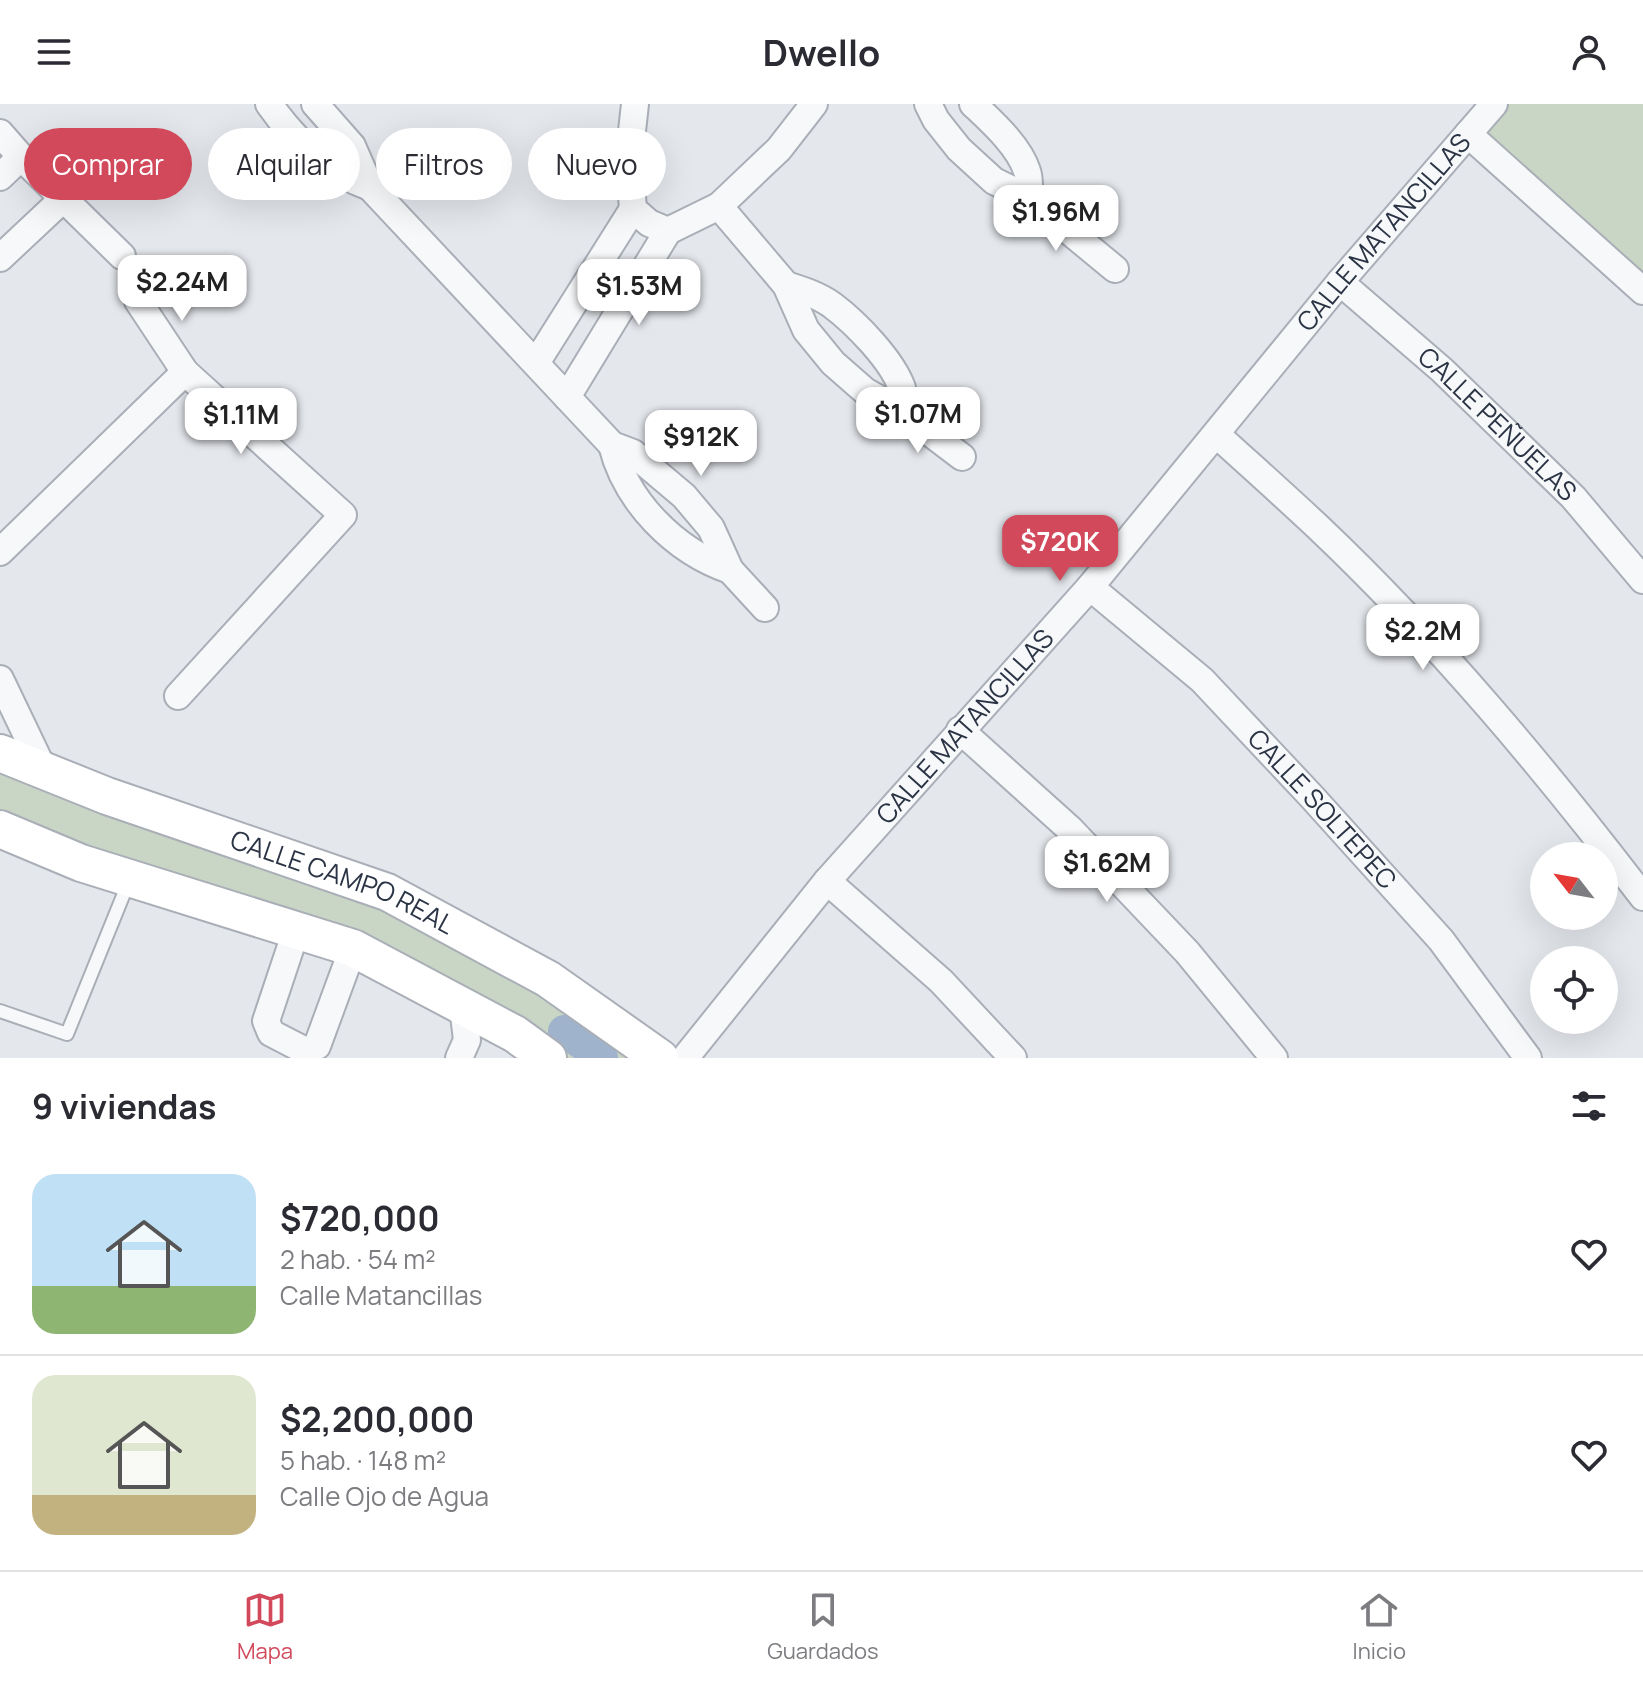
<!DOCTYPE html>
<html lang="es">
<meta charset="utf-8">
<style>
body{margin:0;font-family:Manrope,sans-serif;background:#f2f2f3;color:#2b2b33;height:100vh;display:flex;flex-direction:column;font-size:30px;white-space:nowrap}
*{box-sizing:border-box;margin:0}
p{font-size:26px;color:#7c7c81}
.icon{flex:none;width:44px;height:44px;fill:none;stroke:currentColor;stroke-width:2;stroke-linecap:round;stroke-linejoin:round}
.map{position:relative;height:954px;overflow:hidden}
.side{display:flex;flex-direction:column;background:#fff;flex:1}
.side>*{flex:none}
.guide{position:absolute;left:24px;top:24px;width:800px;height:72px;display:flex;gap:16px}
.needle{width:52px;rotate:301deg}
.tools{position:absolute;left:1530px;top:738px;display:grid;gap:16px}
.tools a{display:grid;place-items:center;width:88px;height:88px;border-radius:50%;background:#fff;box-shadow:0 8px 32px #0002;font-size:40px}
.price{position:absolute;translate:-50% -68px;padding:0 18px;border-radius:16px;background:#fff;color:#222;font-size:26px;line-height:52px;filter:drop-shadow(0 2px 4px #0008)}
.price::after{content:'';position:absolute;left:50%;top:48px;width:24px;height:18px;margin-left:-12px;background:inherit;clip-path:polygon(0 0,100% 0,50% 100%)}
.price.selected{background:#d1495b;color:#fff}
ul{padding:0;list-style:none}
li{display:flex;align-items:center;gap:24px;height:200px;padding:0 32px}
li+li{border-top:2px solid #e1e1e2}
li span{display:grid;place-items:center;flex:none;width:224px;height:160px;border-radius:24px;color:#555}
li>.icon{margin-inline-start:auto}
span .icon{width:96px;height:96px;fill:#fffc;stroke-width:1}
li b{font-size:34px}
h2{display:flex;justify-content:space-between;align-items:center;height:96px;padding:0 32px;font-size:34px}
.chip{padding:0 28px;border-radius:36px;background:#fff;box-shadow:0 8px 32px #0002;font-size:28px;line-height:72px}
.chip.selected{background:#d1495b;color:#fff}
header{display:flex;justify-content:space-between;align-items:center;height:104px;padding:0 32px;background:#fff;font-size:36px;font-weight:700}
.dock{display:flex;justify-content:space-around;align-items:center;height:112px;border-top:2px solid #e1e1e2;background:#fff;font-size:22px;color:#7c7c81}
.dock a{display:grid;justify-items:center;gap:4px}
.dock .selected{color:#d1495b}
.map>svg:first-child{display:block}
.green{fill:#c9d6c5}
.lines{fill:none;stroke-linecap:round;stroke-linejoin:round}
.canal{stroke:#9fb4cc;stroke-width:32}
.lane-casing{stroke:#a9aeb7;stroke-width:16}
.street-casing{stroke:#a9aeb7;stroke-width:30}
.secondary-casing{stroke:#a9aeb7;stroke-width:40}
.lane{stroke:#f7f8fa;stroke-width:12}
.street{stroke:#f7f8fa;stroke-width:26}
.secondary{stroke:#fff;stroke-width:36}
.labels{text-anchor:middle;stroke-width:8;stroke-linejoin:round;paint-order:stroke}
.street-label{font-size:26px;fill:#2b3445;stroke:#f4f6f9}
</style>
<header><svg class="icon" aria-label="menu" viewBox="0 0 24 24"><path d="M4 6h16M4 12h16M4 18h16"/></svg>Dwello<svg class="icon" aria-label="person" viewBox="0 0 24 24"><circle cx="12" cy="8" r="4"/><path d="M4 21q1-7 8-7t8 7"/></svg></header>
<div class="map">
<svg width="1643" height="954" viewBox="0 0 1643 954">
<rect width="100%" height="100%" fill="#e4e7ec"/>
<path class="green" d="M1494,0H1643V187L1468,30Z
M0,649L387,788L660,954H548L353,844L0,725Z"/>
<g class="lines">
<path class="canal" d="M564,927L602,954"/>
<g class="lane-casing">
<path id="lane" d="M0,907L67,930L129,777"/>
</g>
<g class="street-casing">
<g id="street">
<path d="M269,0C295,37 327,68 370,83"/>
<path d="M315,0L352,42L370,83L612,341L633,349L684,392L711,424L730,466L765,504"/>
<path d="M635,0L629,54L633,105L649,119L668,127L719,102L779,45L814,0"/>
<path d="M928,0L936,16L959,45L994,77L1029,94L1115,165"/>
<path d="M973,0C992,18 1019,42 1027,67C1030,75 1029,85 1029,94"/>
<path d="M0,29L21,53L122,152"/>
<path d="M1468,30L1643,187"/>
<path d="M0,73L21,53"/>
<path d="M719,102L786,181L806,226L833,259L865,287L904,309L962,353"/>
<path d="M0,154L64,94"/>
<path id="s1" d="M1340,178L1442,266L1573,393L1643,476"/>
<path d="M786,181C802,186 818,191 832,201C856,219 892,256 902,284C904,291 904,301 904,309"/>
<path d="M138,197L185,268"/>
<path d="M536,259L633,105"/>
<path d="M567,293L668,127"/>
<path d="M1216,330C1250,361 1285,392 1319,424C1438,537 1544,664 1643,793"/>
<path d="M612,341C626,398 675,447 730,466"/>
<path d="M0,448L185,268L343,411L178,592"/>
<path id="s2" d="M1090,483L1202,576L1312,693L1441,836L1528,954"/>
<path d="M0,575L44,667"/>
<path d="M960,626L1071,726L1187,848L1274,954"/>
<path d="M827,777L941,877L1013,954"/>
<path d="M296,827L266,917L271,929L306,947L317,942L353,844"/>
<path d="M459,954L467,936L463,903"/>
<path id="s3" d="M685,954L827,777L1090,483L1340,178L1494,0"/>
</g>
</g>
<g class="secondary-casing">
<g id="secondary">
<path id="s4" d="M0,649L107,692L387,788L548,875L660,954"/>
<path d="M0,725L81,759L353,844L515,930L548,954"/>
</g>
</g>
<use href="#lane" class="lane"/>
<use href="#street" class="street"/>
<use href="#secondary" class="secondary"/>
</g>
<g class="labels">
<g class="street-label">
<text dy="9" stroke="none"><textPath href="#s3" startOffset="1082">CALLE MATANCILLAS</textPath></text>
<text dy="9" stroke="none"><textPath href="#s1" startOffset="212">CALLE PEÑUELAS</textPath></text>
<text dy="9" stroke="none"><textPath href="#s3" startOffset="434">CALLE MATANCILLAS</textPath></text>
<text dy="9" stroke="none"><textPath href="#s2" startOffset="322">CALLE SOLTEPEC</textPath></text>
<text dy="9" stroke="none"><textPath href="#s4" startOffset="366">CALLE CAMPO REAL</textPath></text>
</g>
</g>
</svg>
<div class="tools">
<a><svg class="needle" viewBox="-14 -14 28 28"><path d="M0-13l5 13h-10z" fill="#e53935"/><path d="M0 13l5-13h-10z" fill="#7c7c81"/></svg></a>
<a><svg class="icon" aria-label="locate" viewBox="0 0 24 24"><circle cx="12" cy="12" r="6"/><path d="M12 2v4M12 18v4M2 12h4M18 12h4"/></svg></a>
</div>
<b class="price" style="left:1056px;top:149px">$1.96M</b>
<b class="price" style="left:182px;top:219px">$2.24M</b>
<b class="price" style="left:639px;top:223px">$1.53M</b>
<b class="price" style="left:918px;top:351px">$1.07M</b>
<b class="price" style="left:241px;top:352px">$1.11M</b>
<b class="price" style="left:701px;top:374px">$912K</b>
<b class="price selected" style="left:1060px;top:479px">$720K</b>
<b class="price" style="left:1423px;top:568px">$2.2M</b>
<b class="price" style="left:1107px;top:800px">$1.62M</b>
<div class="guide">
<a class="chip selected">Comprar</a>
<a class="chip">Alquilar</a>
<a class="chip">Filtros</a>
<a class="chip">Nuevo</a>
</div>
</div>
<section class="side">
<h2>9 viviendas<svg class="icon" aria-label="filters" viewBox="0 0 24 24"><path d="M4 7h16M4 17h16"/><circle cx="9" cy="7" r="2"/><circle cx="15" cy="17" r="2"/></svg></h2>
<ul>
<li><span style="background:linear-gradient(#bfe0f5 70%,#8fb573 0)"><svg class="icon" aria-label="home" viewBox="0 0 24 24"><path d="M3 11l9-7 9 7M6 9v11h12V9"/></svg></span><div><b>$720,000</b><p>2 hab. · 54 m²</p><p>Calle Matancillas</p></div><svg class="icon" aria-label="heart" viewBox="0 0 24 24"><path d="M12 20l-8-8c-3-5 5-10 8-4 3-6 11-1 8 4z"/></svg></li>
<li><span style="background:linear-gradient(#dfe7d0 75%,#c2b280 0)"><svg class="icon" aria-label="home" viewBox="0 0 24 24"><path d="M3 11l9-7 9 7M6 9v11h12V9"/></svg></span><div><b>$2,200,000</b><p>5 hab. · 148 m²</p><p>Calle Ojo de Agua</p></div><svg class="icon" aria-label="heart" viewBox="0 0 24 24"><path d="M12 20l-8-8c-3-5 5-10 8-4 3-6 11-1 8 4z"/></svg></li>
</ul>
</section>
<nav class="dock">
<a class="selected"><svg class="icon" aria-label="map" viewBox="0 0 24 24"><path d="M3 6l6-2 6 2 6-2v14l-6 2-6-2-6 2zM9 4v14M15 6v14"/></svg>Mapa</a>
<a><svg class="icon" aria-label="saved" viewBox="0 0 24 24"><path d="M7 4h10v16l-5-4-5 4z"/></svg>Guardados</a>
<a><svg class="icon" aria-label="home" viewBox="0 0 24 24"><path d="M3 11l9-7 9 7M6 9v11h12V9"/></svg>Inicio</a>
</nav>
